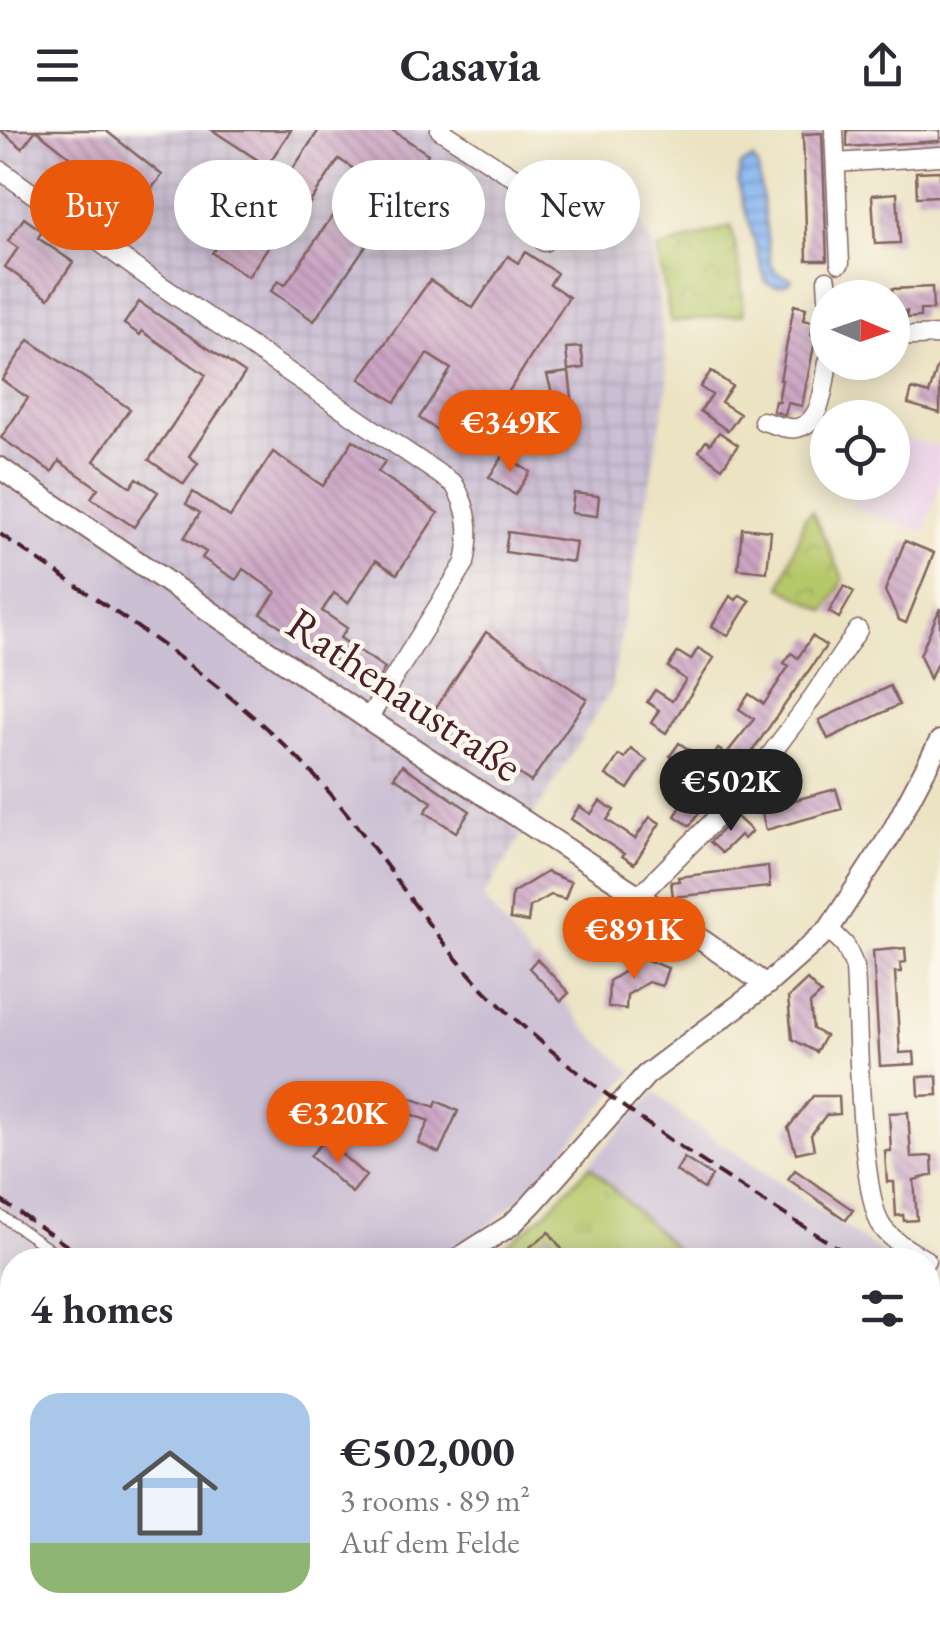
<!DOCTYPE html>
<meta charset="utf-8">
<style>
body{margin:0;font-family:"EB Garamond",serif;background:#f7f7f7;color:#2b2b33;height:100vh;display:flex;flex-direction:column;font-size:38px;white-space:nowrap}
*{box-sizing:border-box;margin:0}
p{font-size:32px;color:#7c7c81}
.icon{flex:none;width:55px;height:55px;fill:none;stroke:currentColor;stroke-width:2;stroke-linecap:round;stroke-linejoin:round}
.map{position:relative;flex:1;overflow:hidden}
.details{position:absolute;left:0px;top:1118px;width:940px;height:392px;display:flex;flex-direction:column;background:#fff;border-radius:40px 40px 0 0;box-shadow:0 5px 25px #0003}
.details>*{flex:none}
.guide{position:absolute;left:30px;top:30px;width:880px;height:90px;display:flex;gap:20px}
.needle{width:65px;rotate:92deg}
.controls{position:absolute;left:810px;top:150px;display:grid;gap:20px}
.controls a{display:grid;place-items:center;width:100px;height:100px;border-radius:50%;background:#fff;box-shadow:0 5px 25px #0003;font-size:50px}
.price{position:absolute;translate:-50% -85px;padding:0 22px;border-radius:35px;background:#ea580c;color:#fff;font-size:32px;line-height:65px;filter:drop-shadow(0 2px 5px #0008)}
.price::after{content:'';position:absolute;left:50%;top:60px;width:30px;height:22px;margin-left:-15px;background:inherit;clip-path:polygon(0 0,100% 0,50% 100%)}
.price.on{background:#222;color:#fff}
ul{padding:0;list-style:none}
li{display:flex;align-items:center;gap:30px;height:250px;padding:0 30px}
li span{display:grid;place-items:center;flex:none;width:280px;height:200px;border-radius:30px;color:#555}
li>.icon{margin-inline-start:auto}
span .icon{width:120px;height:120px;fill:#fffc;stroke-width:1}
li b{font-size:42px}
h2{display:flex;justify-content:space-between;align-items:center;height:120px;padding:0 30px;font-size:42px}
.pill{padding:0 35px;border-radius:45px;background:#fff;box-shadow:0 5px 25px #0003;font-size:35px;line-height:90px}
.pill.on{background:#ea580c;color:#fff}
header{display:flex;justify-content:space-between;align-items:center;height:130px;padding:0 30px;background:#fff;font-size:45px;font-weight:700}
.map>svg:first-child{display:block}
.built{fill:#ecd1e9}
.industrial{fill:url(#industrial-grid)}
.railway{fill:#cbbfd4}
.grass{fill:url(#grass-tufts);stroke:#80744b;stroke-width:2.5}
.park{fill:url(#park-crowns);stroke:#80744b;stroke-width:2.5}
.water{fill:url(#water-rules);stroke:#686a8e;stroke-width:2.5}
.building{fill:url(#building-back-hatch)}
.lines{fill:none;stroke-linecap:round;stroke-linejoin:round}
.service-casing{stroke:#836460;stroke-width:12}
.minor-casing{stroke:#836460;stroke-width:21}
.tertiary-casing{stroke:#836460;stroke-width:24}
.service{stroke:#fff;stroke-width:9}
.minor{stroke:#fff;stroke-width:18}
.tertiary{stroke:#fff;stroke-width:20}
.rail{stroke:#4a1f2b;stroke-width:4;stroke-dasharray:15 8;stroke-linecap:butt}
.labels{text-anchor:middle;stroke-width:9;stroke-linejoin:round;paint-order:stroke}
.street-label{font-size:45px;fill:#4a1f2b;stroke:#fbf7ec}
</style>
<header><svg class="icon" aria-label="menu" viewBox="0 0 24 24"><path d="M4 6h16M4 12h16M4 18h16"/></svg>Casavia<svg class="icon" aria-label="share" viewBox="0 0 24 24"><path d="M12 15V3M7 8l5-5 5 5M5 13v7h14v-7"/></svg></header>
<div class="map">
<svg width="940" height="1508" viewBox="0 0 940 1508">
<defs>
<pattern id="industrial-grid" width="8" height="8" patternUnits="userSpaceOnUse" patternTransform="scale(2.5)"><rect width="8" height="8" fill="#cbbfd4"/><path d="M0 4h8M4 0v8" fill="none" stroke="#b0a4b6"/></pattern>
<pattern id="grass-tufts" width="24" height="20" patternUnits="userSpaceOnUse" patternTransform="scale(2.5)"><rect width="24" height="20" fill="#b6c86b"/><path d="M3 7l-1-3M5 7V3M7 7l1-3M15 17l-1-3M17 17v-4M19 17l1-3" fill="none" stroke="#9eab5d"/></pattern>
<pattern id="park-crowns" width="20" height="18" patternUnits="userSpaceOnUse" patternTransform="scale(2.5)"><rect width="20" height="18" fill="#b6c86b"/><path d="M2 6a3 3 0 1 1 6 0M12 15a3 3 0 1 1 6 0" fill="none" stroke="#9eab5d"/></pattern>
<pattern id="water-rules" width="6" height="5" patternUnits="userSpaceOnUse" patternTransform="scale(2.5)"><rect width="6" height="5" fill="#85b6f1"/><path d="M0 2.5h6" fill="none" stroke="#6f93c3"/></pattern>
<pattern id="building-back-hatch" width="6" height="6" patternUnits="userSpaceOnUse" patternTransform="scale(2.5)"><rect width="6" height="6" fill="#cca6c5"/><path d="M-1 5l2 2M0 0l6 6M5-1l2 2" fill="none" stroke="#a887a0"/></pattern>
</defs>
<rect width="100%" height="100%" fill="#fbf7ec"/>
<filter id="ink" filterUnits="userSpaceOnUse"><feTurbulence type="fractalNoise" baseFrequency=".01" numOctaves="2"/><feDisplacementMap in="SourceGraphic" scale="20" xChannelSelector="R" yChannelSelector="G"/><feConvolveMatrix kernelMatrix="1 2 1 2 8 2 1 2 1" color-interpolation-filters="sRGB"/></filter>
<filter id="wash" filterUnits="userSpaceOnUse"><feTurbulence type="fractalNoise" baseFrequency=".0048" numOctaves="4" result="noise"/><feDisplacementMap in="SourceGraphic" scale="40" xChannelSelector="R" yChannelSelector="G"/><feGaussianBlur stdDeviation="2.25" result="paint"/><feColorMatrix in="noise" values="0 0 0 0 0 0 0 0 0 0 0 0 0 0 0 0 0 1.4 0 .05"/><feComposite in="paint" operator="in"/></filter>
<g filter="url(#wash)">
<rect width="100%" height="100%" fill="#ece3c3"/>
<path class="built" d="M893,306L940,317V350L925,402L852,378L857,353L892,352Z"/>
<path class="industrial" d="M0,0H436L557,73L620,49L653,118L668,255L611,560L483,768L300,550L0,348Z"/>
<path class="railway" d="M0,348L300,550L483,768L588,901L633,942L526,1063L481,1102L434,1130H12V1354L0,1343Z
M655,962L683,987L892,1130H489L543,1085Z
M928,1152L940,1159V1508H18L0,1495V1409L12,1402V1498H928Z"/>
<path class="grass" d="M590,1036L687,1130H489L543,1085Z
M12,1402V1468L0,1459V1409Z
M54,1498H172L184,1508H69Z
M258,1498H310L317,1504L324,1498H352L361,1508H270Z"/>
<path class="park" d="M731,96L740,139L744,184L671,192L657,120Z
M812,381L844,450L826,481L781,457L805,387Z"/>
<path class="water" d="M753,29L758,37L771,135L776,142L792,149L789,153L776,156L766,153L738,54L740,36Z"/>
<g id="blocks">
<path class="building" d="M0,0H105L162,45L136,79L36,0L22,18Z
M212,0H291L267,36Z
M319,0H392L428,24L398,69L339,29L303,83L275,65Z
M847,0H940V11L847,17Z
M822,3L827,130H807L803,4Z
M940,41V66L917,67L916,42Z
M897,63L900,113L875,114L872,65Z
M344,69L380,95L314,191L271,161L278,151L285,155Z
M231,78L274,108L248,147L212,123L218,114L210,109Z
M24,88L42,101L38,108L73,132L49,168L5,137L18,118L8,111Z
M525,122L557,143L550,154L569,167L470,322L419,288L451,239L427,224L395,272L360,249L430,150L473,178L508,126L518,133Z
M932,157L933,180H920V187L907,188V181L893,182L892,159Z
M139,172L245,243L189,326L198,333L184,354L149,330L206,245L142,201L140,205L124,194Z
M794,175L806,178L803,190L814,192L811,205L816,206L802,276L788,273L785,285L773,281L775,271L781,272L778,271L782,250H780Z
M29,210L130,279L94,331L131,357L137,348L158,362L134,397L91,368L98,358L59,331L52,342L1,308L28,268L2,250Z
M581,217L584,238L568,240L566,218Z
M843,232H874L871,248L841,242Z
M937,238H940V283L908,274L912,259L929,264Z
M711,241L732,256L721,272L740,284L728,301L700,281L712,265L700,257Z
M569,242L572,268L554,270L547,245Z
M719,302L738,315L722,338L699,321L706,311L710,314Z
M353,310L385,331L378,342L438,383L397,444L376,430L348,473L334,463L322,481L347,498L340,508L385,538L378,550L346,529L342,535L261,484L276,462L243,439L236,450L202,428L206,422L184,408L200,383L186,374L193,362L230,387L273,322L323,356Z
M504,325L530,342L515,365L489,347Z
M574,363L599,366L597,386L571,383Z
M742,398L771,401L767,442L738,439Z
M508,402L576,412L573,432L505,422Z
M905,411L934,423L906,493L899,490L885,461Z
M844,456L854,462L839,488L829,482Z
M740,465L750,471L728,506L712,496L730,466L736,470Z
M940,478V526L930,549L920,525Z
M486,502L587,569L531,652L513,640L506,631L433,582Z
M812,506L826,516L732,650L730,648L716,669L711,665L690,696L675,686L701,646L670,626L679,613L709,633L718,619L726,624L754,589L739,579L749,564L764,574L789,536L784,533L791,523L798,528Z
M698,518L714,528L666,603L651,593L659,580L647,572L655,560L672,571L686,550L668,537L678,522L691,530Z
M890,556L899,575L828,609L819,590Z
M631,619L647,630L628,659L606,645L619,625L625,628Z
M402,635L470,681L456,702L425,682L432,672L394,647Z
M836,659L842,679L766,700L761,679Z
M600,671L614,680L607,690L635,709L650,687L660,693L634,734L622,726L624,724L571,689L579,676L591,684Z
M736,686L752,701L744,709L740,705L722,723L710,712Z
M768,736L770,757L673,767L671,752L679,751L678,747Z
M547,742L571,752L565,769L551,765L530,777L528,792L510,789L512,763Z
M905,818L906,832L900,833L901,842H895L900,923L914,922L915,934L880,936L873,821Z
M537,829L569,863L561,871L529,838Z
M644,829L668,838L662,856L648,852L627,865L626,879L608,877L609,851Z
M807,850L821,864L810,874L813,899L825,906L816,922L792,909L788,868Z
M937,946L938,965L919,966L918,947Z
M390,961L435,977L437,971L458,981L439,1023L418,1013L429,991L385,975Z
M813,966H839L840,984L826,985L811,1005L814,1019L796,1023L788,998Z
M908,982L911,1027L932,1026L933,1045L914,1050L917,1090L904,1091L903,1085L896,1086L894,1052H887L885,1021H891L889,983Z
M325,1010L366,1046L352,1063L310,1026Z
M684,1028L712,1046L704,1059L676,1041Z
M795,1040L853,1080L846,1090L788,1049Z
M549,1102L564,1122L553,1130H539L530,1117Z"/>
</g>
</g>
<g filter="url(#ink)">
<use href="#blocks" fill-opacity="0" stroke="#836460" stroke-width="2.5"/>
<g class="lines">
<g class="service-casing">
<path id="service" d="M0,1085L65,1130
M0,1237L12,1239"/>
</g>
<g class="minor-casing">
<path id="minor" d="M440,0L532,59C548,76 546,90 544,112
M834,0L840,133
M836,33L940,26
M0,40L141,142L454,354C470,381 471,403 465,433L368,589
M827,150L828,168
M892,207L940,205
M763,291C773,294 787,300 797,298C823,293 824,253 828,232
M639,766L743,661L804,580L858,500
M829,799L845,815L855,837C858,885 859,1067 883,1098C894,1112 911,1121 926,1130"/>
</g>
<g class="tertiary-casing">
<path id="tertiary" d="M0,338L368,589L639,766L766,855
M456,1130L511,1095L531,1075L646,945L766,855L829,799L890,706L940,611
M0,1391L12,1384"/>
</g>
<use href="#service" class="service"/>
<use href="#minor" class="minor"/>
<use href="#tertiary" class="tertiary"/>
<path class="rail" d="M0,404C112,481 230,552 321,653C386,725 430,810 501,876C610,978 732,1051 857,1130
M0,1070L88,1130
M928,1174L940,1182
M0,1280L12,1291
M0,1307L12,1318
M0,1333L12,1344
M0,1475L12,1484
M17,1498L32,1508
M184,1498L196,1508
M212,1498L224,1508
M242,1498L254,1508
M541,1498L550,1508"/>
</g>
</g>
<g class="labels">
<g class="street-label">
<text transform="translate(405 564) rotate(34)" y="16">Rathenaustraße</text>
</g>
</g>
</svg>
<div class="controls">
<a><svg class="needle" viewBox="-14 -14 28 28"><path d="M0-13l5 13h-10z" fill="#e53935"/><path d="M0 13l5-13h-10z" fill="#7c7c81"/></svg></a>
<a><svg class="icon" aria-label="locate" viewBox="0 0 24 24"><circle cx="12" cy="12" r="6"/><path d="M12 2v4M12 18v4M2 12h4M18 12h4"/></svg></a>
</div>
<b class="price" style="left:510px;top:345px">€349K</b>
<b class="price on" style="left:731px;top:704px">€502K</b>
<b class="price" style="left:634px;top:852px">€891K</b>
<b class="price" style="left:338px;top:1036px">€320K</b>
<div class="guide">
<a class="pill on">Buy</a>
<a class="pill">Rent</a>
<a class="pill">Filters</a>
<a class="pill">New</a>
</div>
<section class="details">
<h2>4 homes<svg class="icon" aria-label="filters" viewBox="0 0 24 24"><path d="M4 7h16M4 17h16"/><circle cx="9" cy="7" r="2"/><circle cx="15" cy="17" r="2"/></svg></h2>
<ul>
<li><span style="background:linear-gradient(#a9c7e8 75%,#8fb573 0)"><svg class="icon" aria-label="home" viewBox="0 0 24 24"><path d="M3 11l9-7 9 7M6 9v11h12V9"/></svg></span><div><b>€502,000</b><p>3 rooms · 89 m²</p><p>Auf dem Felde</p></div></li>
</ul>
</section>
</div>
